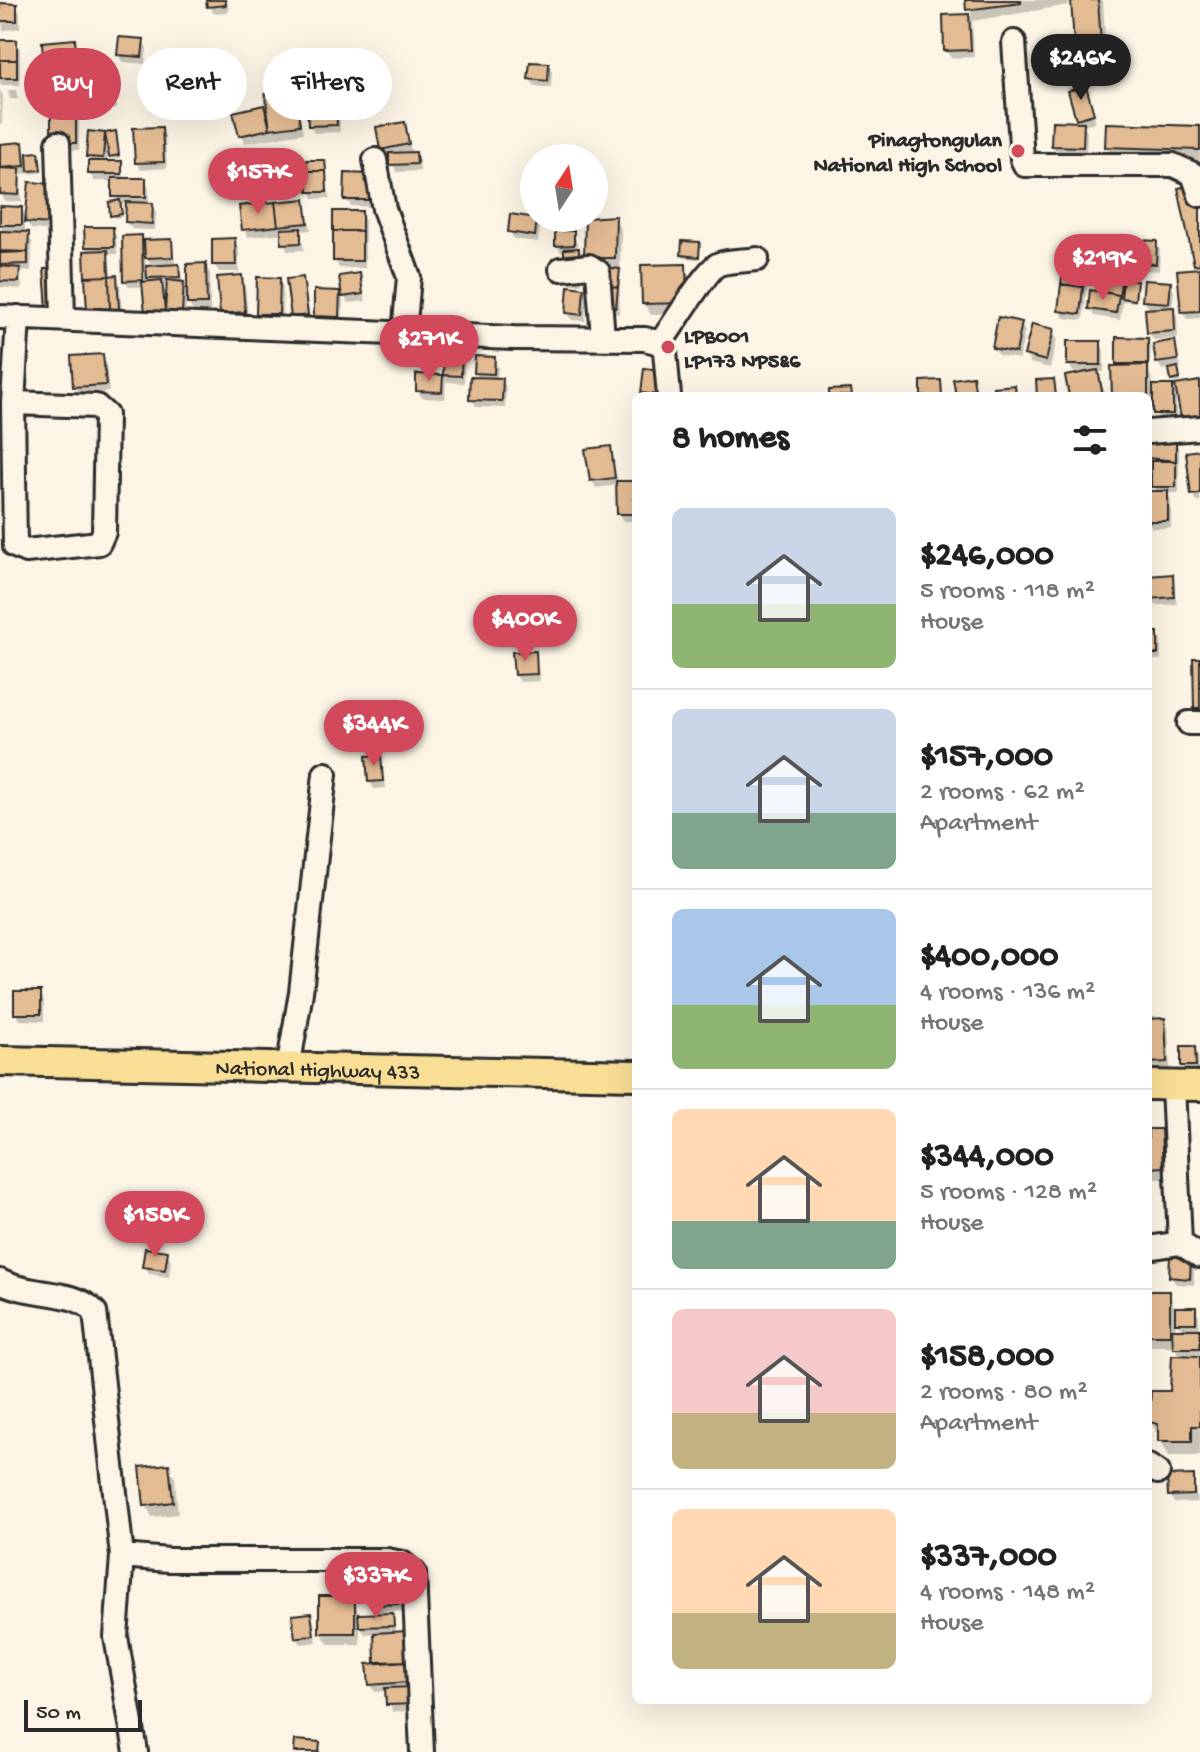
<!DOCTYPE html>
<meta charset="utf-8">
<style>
body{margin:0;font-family:"Gochi Hand",sans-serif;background:#f2f2f2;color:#202124;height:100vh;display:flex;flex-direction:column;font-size:30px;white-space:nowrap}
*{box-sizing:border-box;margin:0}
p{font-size:26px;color:#757577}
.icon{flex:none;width:44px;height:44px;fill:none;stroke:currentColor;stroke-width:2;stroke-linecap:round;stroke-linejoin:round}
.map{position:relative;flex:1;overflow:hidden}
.sheet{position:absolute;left:632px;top:392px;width:520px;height:1312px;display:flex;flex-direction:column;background:#fff;border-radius:12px;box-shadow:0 8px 32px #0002}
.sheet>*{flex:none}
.banner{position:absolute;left:24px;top:48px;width:488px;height:72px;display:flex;gap:16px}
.needle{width:52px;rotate:12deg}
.controls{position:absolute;left:520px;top:144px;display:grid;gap:16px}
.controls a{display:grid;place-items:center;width:88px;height:88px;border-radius:50%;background:#fff;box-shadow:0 8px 32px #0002;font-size:40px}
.scale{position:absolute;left:24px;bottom:20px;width:118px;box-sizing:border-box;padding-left:8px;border:4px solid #2b2b2b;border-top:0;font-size:22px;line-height:28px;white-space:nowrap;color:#2b2b2b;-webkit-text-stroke:6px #fcf5e5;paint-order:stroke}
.price{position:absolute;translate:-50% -68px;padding:0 18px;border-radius:28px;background:#d1495b;color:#fff;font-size:26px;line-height:52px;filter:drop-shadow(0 2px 4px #0008)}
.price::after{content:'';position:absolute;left:50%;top:48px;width:24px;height:18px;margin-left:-12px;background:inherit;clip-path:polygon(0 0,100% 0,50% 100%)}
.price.on{background:#222;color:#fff}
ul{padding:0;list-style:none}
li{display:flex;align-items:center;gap:24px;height:200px;padding:0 40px}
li+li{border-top:2px solid #e0e0e0}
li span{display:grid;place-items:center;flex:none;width:224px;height:160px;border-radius:12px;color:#555}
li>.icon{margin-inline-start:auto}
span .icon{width:96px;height:96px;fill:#fffc;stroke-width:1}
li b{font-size:34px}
h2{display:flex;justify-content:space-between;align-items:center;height:96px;padding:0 40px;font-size:34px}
.pill{padding:0 28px;border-radius:36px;background:#fff;box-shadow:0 8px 32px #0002;font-size:28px;line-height:72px}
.pill.on{background:#d1495b;color:#fff}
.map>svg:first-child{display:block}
.shadow{fill:#0003;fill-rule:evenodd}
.building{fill:#e4bc94;stroke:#2b2b2b;stroke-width:2}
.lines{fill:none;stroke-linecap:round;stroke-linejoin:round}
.minor-casing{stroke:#2b2b2b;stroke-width:28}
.major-casing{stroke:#2b2b2b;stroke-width:34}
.minor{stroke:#fcf5e5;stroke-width:22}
.major{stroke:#f9df96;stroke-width:28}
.poi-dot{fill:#d1495b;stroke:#fcf5e5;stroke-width:3}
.labels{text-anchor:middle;stroke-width:6;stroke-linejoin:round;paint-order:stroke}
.poi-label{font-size:22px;font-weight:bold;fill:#2b2b2b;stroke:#fcf5e5;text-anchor:end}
.street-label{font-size:22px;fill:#2b2b2b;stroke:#fcf5e5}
</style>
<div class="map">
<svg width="1200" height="1752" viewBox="0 0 1200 1752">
<rect width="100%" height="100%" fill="#fcf5e5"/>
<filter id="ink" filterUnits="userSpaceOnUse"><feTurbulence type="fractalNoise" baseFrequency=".0125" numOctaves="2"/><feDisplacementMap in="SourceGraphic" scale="16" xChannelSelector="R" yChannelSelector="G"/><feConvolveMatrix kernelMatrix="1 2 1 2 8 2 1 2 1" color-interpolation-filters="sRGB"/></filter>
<g filter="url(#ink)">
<path class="shadow" d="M208,0H227L229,12L213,13Z
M967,0H1068L1069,5L972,21L974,57L951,58L946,50L945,17L972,16Z
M1073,0H1103L1106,55L1083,56L1076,45Z
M0,5L16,6L20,13V28L0,31L3,30Z
M74,41L78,49L80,76L60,77L64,85L65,108L48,109L44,101L50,78L46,71Z
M143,41L147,48L145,64L123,62L119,54Z
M0,42H16L20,49V85H0Z
M334,63L339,71L340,94H323L319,87Z
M548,65L552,72L551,88L535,86L530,79Z
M113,72L117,79V109H96L92,102Z
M1085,89L1096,122L1083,125L1087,132L1086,154L1057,153L1053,146L1081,124L1078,118Z
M0,90L3,96L2,124H0Z
M8,90H16L18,99H10Z
M294,92L303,133L245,143L236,114L263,107L271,120Z
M335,100L340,107V132L314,133L310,126Z
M75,115L79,122V150H57Z
M404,124L412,154L419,161L420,171L396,172L391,155L386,156L382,149Z
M1200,128V161L1114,158L1107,146Z
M161,129L165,136L167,168L141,170L137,163Z
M90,133L116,136L120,158L113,159L108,146L107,163H121L125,180H145L149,187V205L156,212L155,230L132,229L127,222L128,204H120L122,217L114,218L118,203L114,181H94L90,174Z
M22,144L26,155L38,154L41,173L20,174L22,202L5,201L0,192V146Z
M290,161L294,168L293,197L276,196L272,189Z
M324,162L330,198L314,199L310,192Z
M369,176L373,207L351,206L346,199Z
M30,184L54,231L31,229L25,218V234L32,242L31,271L20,272L22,289L0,287V255H4L0,208L21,209L27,219Z
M1200,186V318L1187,319L1183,312L1199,270L1196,265Z
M304,201L311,230L300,231L304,250L287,251L283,233L248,237L244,230Z
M361,213L365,221V268H339L335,260Z
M614,218L621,230L619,314L612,313L586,257Z
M536,219L540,227L538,242L514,239L510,232Z
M112,229L116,236L117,254H108L112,278L116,277L120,285L122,316L93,317L87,247Z
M573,233L582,258V284H570L566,276V252H561L557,245Z
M141,237L144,242L170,241L176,266L189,294L205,266L210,273V311H193L186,299L185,319H151L144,287H129L125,280ZM145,255L153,267L146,268ZM169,284L168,295L162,285Z
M234,240L239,248V272H219L214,264Z
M1156,243L1160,250L1159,271L1127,269L1122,261Z
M699,244V259L684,258L683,255Z
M1085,262L1089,269L1083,320L1064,318L1060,310Z
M684,266L691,278L692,314L651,315L644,304Z
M71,270L75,277L77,314L53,315Z
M1104,271L1122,274L1126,282L1137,286L1136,302L1123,301L1120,320L1094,316L1090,308L1100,294Z
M359,275L366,301L348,303L344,296Z
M241,277L245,284L248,319L226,321L221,314Z
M302,279L311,322L297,323L293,316Z
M278,280L283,287L282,321H262L258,313Z
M1170,284L1174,291L1172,308L1177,316L1178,338L1154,340L1149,333L1150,310L1144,301Z
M583,290L587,297L585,321L572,320L568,313Z
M339,293L343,300L342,323H320L316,316Z
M1020,324L1025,331L1019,359L998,355L994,347Z
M1053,331L1057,339L1050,368L1030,363L1026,355Z
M1147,340L1151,347L1149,371L1154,387H1172L1176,394V421H1160L1155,410H1148V396H1114L1118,364Z
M1100,343L1104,350V372H1097L1106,396H1071L1090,372H1073L1069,364Z
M1174,343L1181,367L1176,368L1180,382L1174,383L1170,369L1162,370L1158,363Z
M446,350L461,351L465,358L464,383L446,382L445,399L422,398L418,391V376L444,377Z
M102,356L106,363L109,392L80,394L75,387Z
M493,359L498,367L497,380H502L506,387L505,408L476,407L472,399L479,379L476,373Z
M0,429H19L26,441L25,472H0Z
M1175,443L1179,450V493H1167L1171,500V528H1152L1148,521V493H1157L1149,457Z
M610,448L618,483H633L636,488V521H623L619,514L618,485L596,488L592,480Z
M1200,452V501L1197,502L1193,494Z
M1171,576L1177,604L1148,606V578Z
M1148,634H1157L1161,641V660H1148Z
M535,653L540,681L520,682L516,675Z
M380,757L386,788L374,789L370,782Z
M40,993L44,1000V1021L20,1020L16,1013Z
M1164,1020L1168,1028L1170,1069L1151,1070L1148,1021Z
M1194,1048L1198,1055L1199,1073H1188L1183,1066Z
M1148,1131H1160L1167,1142L1168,1179H1148Z
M167,1253L171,1260L169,1277L149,1274L145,1266Z
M1190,1260L1194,1267V1285L1176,1284L1171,1277Z
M1148,1293H1169L1175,1309H1195L1199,1316L1200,1354H1190V1358H1200V1456H1169L1151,1422L1171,1393L1180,1358L1174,1346H1148ZM1175,1319L1183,1331H1176Z
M168,1466L175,1478L178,1514L152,1517L146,1505Z
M1193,1477L1197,1502L1174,1503L1170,1495Z
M403,1580L408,1611L377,1612L373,1604Z
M353,1598L360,1616L392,1615L397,1634L406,1633L417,1711L392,1712L387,1691L375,1692L371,1685L377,1665L376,1633L365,1634L360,1626V1644H328L321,1632Z
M310,1615L317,1642L301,1644L297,1637Z"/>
<path class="building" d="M206,0H225L226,5L207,7Z
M965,0H1021V3L966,10Z
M1071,0H1098L1101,44L1074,45Z
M0,3L17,4V21H0Z
M969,14L971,50L944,51L943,15Z
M119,37L144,39L142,57L117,55Z
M75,39L77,69L44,72L42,42Z
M0,40H17V60H0Z
M0,60H17V78H0Z
M335,61L337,87H317L316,62Z
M530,62L549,63L548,81L528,79Z
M90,70H114V102H90Z
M61,75L62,101L42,102L41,76Z
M1086,86L1094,114L1076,119L1068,91Z
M295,90L300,125L270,129L265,94Z
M336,98L337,125L308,126L307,99Z
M264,105L270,129L239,136L233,112Z
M51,113H76V143H51Z
M1052,121L1084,122L1083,147L1051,146Z
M405,122L409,144L380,150L376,127Z
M1106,123L1200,126V150L1105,147Z
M162,127L164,162L135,163L133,128Z
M88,131L105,133L103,158L86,157Z
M116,131L119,155L109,157L105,133Z
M23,142L25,166L0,168V144Z
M39,152L41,170L28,171L27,153Z
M416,152L417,164L389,165V153Z
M271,158L291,159L290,174L271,173Z
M306,160H325L326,171H307Z
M88,161H122V174H88Z
M0,168L20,169L19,195L0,194Z
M307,171H326L327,192H308Z
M271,173L290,174V191L270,190Z
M345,173L371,174L370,200H344Z
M112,178H146V197H112Z
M29,182L54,184L51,224L25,222Z
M1200,184V264L1194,265L1178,188Z
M305,199L308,223L278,226L275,202Z
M120,200L122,214L110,216L109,202Z
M126,202L153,203L152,224L125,222Z
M275,202L278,226L242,230L239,206Z
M0,206L22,207V225H0Z
M333,211H362V231H333Z
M510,214L537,218L535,236L508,232Z
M616,216L615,258H584L585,218Z
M84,227H113L114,247H85Z
M301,228V243L281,244V229Z
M0,231L29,232L28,252L0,251Z
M333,231H362V261H333Z
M555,231H574V245L555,246Z
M142,235L143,280L123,281L122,236Z
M235,238L236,265H212V239Z
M172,239L173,257L145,258L144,240Z
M1122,239L1157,241L1156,264L1120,262Z
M682,241L700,242L699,257L681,255Z
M579,248V277H564V249Z
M108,250L109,276L85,277L84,251Z
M28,252V264L0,265V253Z
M1065,257L1086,260L1083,287L1061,284Z
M206,263L207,304H187V264Z
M179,264L180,277L147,278L146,266Z
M686,264L687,303L642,304L641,265Z
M0,266L20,268L19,282L0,281Z
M603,267L620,269L618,287L601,285Z
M72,268L74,307L47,309L44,269Z
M1200,268V311L1181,312L1177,270Z
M1103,269L1123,273L1119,295L1099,291Z
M360,273L363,294L342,297L339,276Z
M117,275L119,309L110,310L109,276Z
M242,275L245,312L220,314L217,277Z
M109,276L110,310L87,311L85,277Z
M257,277L280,278L279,314H256Z
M303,277L308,315L291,317L286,279Z
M162,280L165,311L145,313L142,282Z
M167,280L184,282L182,312L165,311Z
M1123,280L1137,281L1135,300L1121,298Z
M1144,280L1171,282L1169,303L1142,301Z
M1061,284L1083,287L1080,314L1058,311Z
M601,285L618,287L616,308L599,306Z
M568,286L584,288L582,315L566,313Z
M314,290L340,291L339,317L314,316Z
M1090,290L1119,295L1116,313L1088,309Z
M1174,307L1175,331L1147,333L1145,309Z
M998,317L1022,322L1016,353L992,348Z
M1032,324L1054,329L1046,361L1024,355Z
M1116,337L1148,338V364H1116Z
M1175,340L1178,360L1156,363L1153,344Z
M1067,341H1101V365H1067Z
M444,348L462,349L461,376L443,375Z
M103,354L106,385L73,387L71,356Z
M475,356L495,357L494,374L474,373Z
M1148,365V399V396H1112L1111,366Z
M1178,367L1180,379L1171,381L1169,369Z
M644,368L676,372L668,396L641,393Z
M1098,370L1103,396H1069L1065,376Z
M416,374L443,375L442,392L416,391Z
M973,376L976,396H956L953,379Z
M470,377L503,378L502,401L469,400Z
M1054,379L1056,396H1037L1036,380Z
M941,380L942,396H921V381Z
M1200,381V416L1181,419L1175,385Z
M1015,385L1016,396H994L993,387Z
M1153,385H1173V414H1153Z
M851,389L852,396H829V390Z
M1148,441H1176V461L1148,458Z
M611,446L615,478L590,481L585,449Z
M1200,450V494L1191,495L1186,452Z
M1151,461H1176V487H1151Z
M616,481H634L635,514H617Z
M1148,491H1168V521H1148Z
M1173,574L1174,597L1148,599V576Z
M1148,632H1158V654H1148Z
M536,651L537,674L514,675L512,652Z
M1193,658H1200V708H1194Z
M381,755L383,781L368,782L366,756Z
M14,991H41V1014H14Z
M1165,1018L1167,1062L1148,1063V1019Z
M1181,1046H1195L1196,1066H1181Z
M1148,1129H1161L1163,1167L1148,1168Z
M145,1248L168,1251L165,1270L142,1267Z
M1170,1256L1191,1258L1190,1279L1169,1277Z
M1148,1291H1170V1335H1148Z
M1175,1307H1196V1323H1175Z
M1172,1329H1200V1348H1173Z
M1172,1355L1200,1356V1426H1192V1441H1158V1424L1149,1422L1151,1391H1170Z
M169,1464L173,1502L144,1506L140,1467Z
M1194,1475V1495L1168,1496L1167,1476Z
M404,1578L405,1604L371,1605V1579Z
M319,1596H355V1633H319Z
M311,1613L314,1635L295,1638L292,1615Z
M393,1613L394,1626L359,1627L358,1614Z
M407,1631L408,1661L375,1662L374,1633Z
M408,1661L410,1682L369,1685L367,1664Z
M414,1687V1704L386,1705L385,1688Z
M295,1740L320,1742L319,1752H294Z"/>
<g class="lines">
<g class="minor-casing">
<path id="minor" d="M1014,42L1022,159L1025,165H1173L1193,174L1200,195
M58,143L63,317
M375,160L384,209L409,277L404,334
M561,269L589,266L598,272L603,338
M0,317L513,338L645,339L660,343L665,351L669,396
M660,343C673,327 706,269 719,264C730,260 745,261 757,259
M13,403L96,406L106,415L104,532L99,543L26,551L15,546L13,403L18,317
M1148,432L1200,428
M1189,723H1200
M288,1069L301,992L325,774
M1173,1085L1180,1243L1200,1256
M1148,1248L1180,1243
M0,1281C31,1297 75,1289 95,1312L122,1556L169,1560H387L402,1563L414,1573L422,1752
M1148,1466L1158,1472
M122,1556L116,1637L136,1752"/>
</g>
<g class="major-casing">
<g id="major">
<path id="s1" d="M0,1061L636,1075"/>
<path d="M1148,1085L1200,1086"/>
</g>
</g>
<use href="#minor" class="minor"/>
<use href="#major" class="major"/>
</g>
</g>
<g class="poi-dot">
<circle cx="1018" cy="151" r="8"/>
<circle cx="668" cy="347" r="8"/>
</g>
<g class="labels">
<g class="poi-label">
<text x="1002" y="146">Pinagtongulan<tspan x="1002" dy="25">National High School</tspan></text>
<text x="684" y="342" text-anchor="start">LPB001<tspan x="684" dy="25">LP173 NP5&amp;6</tspan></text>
</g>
<g class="street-label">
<text dy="8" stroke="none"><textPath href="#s1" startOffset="318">National Highway 433</textPath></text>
</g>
</g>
</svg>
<div class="controls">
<a><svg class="needle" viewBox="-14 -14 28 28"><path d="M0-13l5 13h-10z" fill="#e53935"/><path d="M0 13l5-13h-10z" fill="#757577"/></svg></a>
</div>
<div class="scale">50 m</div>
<b class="price on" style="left:1081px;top:102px">$246K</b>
<b class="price" style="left:258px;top:216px">$157K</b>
<b class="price" style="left:1103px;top:302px">$219K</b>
<b class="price" style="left:429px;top:383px">$271K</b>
<b class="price" style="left:525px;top:663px">$400K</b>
<b class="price" style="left:374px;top:768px">$344K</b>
<b class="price" style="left:155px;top:1259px">$158K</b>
<b class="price" style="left:376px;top:1620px">$337K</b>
<div class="banner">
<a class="pill on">Buy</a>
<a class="pill">Rent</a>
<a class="pill">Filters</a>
</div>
<section class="sheet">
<h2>8 homes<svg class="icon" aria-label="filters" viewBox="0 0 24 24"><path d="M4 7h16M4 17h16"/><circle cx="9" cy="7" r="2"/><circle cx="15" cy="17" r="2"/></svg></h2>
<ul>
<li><span style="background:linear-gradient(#c9d6e8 60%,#8fb573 0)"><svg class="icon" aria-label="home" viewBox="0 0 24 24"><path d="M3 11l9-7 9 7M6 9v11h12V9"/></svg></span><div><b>$246,000</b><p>5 rooms · 118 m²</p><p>House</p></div></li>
<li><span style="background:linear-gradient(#c9d6e8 65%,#7fa58c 0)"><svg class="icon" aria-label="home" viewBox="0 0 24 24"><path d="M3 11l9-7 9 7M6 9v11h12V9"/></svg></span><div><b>$157,000</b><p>2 rooms · 62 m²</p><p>Apartment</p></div></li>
<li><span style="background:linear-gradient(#a9c7e8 60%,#8fb573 0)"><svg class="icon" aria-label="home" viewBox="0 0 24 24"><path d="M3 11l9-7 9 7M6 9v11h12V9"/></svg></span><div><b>$400,000</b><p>4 rooms · 136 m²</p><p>House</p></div></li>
<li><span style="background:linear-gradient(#ffd9b3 70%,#7fa58c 0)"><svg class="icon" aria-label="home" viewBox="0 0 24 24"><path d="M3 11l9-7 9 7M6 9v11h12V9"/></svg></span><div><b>$344,000</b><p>5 rooms · 128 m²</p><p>House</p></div></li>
<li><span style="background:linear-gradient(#f6c9c9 65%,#c2b280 0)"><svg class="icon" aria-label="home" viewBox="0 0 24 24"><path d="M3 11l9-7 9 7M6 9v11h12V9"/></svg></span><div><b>$158,000</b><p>2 rooms · 80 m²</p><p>Apartment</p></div></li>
<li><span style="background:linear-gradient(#ffd9b3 65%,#c2b280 0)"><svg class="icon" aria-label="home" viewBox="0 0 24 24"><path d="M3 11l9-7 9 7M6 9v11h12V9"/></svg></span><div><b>$337,000</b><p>4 rooms · 148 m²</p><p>House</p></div></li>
</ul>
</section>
</div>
